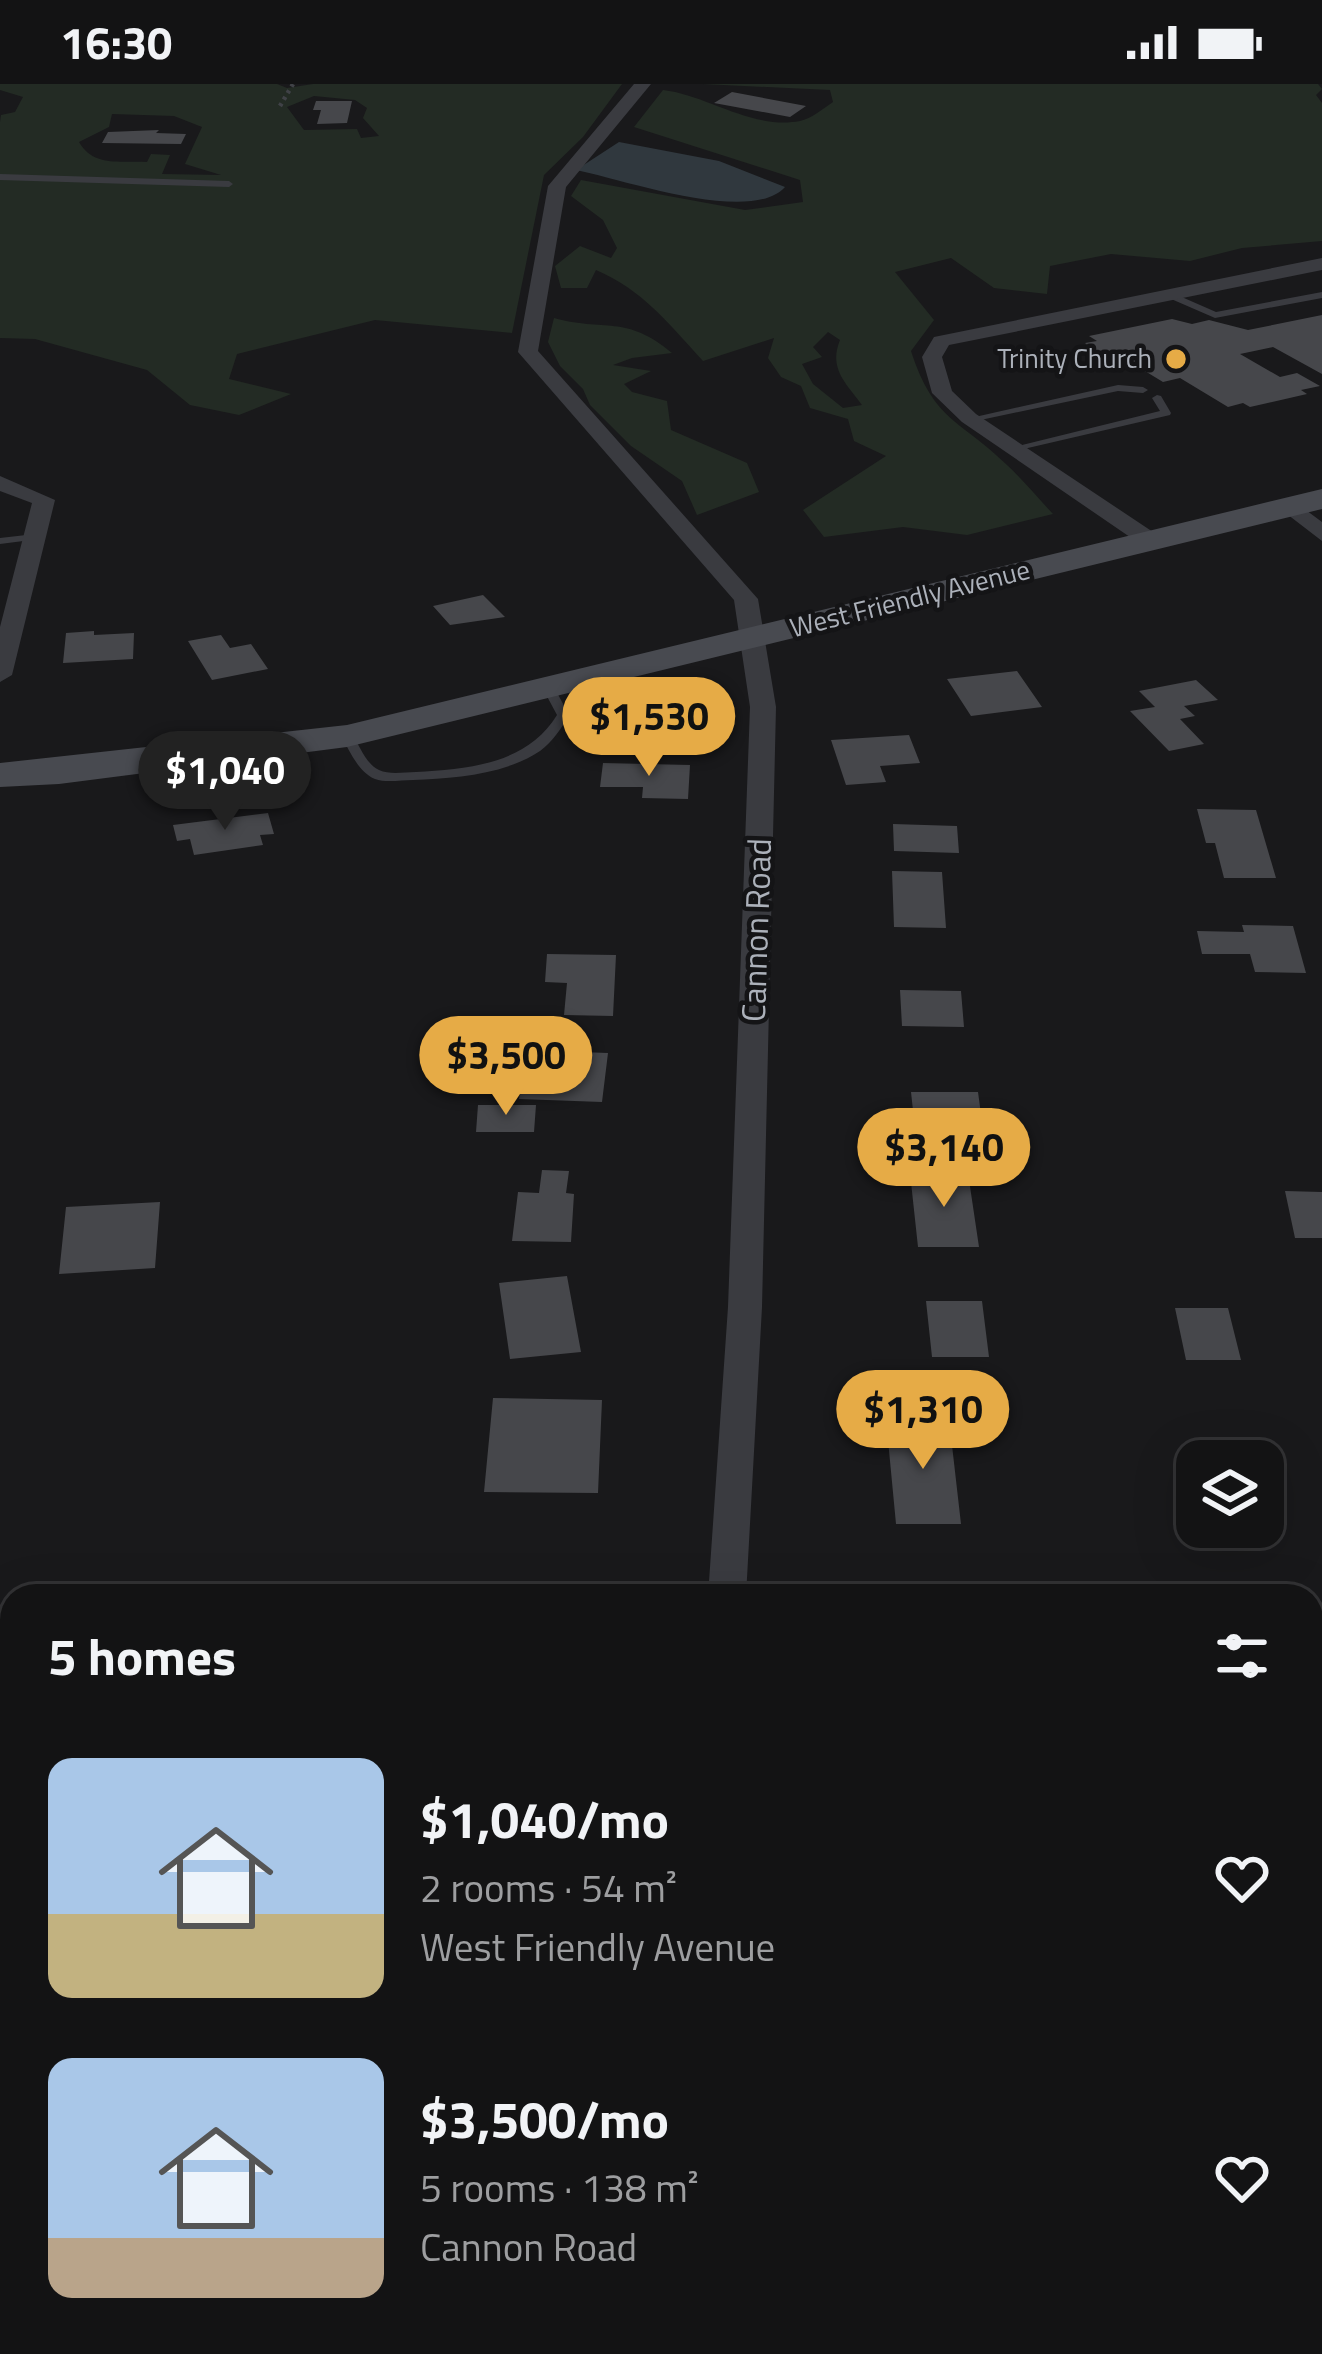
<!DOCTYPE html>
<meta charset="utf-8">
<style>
body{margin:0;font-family:"Titillium Web",sans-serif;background:#202022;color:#f1f3f6;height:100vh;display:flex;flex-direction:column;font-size:45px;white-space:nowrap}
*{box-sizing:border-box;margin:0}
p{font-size:39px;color:#9d9ea0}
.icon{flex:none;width:66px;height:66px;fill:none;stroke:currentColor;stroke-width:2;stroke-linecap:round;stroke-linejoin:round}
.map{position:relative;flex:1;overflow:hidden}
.details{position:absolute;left:0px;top:1500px;width:1323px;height:771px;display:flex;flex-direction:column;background:#131314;border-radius:36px 36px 0 0;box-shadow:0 12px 48px #0002,0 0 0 3px #323234}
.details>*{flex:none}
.fabs{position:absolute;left:1176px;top:1356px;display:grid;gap:24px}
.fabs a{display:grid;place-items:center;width:108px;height:108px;border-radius:24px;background:#131314;box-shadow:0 12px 48px #0002,0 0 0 3px #323234;font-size:60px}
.price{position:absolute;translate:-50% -102px;padding:0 27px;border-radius:42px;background:#e6ab46;color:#111;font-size:39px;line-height:78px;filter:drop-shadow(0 3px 6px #0008)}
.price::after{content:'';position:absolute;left:50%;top:72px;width:36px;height:27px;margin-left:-18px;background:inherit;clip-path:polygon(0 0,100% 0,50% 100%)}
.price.on{background:#222;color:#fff}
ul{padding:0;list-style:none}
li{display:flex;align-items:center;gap:36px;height:300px;padding:0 48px}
li span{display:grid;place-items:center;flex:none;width:336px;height:240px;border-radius:24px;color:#555}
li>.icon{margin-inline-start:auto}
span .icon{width:144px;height:144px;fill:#fffc;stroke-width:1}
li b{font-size:51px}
h2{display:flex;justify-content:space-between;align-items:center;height:144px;padding:0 48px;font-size:51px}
.status{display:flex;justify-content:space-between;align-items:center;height:84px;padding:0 60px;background:#131314;direction:ltr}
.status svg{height:33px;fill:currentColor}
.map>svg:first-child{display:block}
.green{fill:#232b24;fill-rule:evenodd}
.water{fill:#30383e}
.building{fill:#46474b}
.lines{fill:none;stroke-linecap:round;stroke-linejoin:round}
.path{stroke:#404247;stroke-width:4.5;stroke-dasharray:3 4.5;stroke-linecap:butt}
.lane{fill:#3a3b40;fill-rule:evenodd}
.street{fill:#3a3b40;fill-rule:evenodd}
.secondary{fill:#484a50;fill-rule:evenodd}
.poi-dot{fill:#e6ab46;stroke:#141416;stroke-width:4.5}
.labels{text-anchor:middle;stroke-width:9;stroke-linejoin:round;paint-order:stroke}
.far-poi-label{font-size:27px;fill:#acb1ba;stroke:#141416;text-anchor:end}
.far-street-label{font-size:27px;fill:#acb1ba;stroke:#141416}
.street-label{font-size:33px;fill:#acb1ba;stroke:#141416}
</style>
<div class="status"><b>16:30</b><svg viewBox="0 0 49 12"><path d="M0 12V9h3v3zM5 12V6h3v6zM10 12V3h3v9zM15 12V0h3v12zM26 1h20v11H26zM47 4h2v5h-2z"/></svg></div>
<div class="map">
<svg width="1322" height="2270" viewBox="0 0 1322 2270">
<rect width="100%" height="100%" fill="#19191b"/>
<path class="green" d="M0,0H277L287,4L313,0H622L583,53L544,91L512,249L375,236L237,270L229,295L291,310L239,331L190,321L147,286L35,255L0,254V38L1,31L15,28L23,13L0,6ZM314,12L355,16L367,24L363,34L379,52L361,54L357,45L304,46L287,23ZM112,30L174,32L202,43L185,80L221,91L162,90L170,71L151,70L147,78C121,76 94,84 79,58L109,43Z
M703,0H1318L1322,5L1316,11L1322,19V157L1242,164L1190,177L1111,170L1050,182L1047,210L994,204L951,174L895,188L934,236L911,267C934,338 960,335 1007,381C1023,396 1038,414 1053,430L967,451L903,443L824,453L803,426L886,372L854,357L848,335L810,324L801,302L781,293L768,274L774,254L703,277C670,241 643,206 596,186L587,204H561L555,182L580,162L611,174L617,164L603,136L571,112L581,96L745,126L803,118L800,96L634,43L663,6C707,11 752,46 800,37C811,35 824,24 833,18L830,6ZM828,248L840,256C828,285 847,300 862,321L843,324L813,300L802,280L822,273L813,263Z
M554,234C604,248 626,230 672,269L632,274L613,281L651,287L624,300L632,308L667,317L671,346L747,379L759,408L697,431L682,397L631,362L590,321L583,305L560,282L548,258Z"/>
<path class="water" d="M619,58L719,77L785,103C751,141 622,95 576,86Z"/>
<path class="building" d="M732,8L806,22L790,33L714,19Z
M316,17H352L347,39L317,40L321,26H313Z
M159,46L156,49L186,50L181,60L102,59L108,48Z
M1322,231V290L1273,263L1240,270L1280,293L1297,289L1320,302L1301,306L1307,310L1250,323L1243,319L1228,323L1180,294L1163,298L1135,281L1118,285L1085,259L1097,257L1089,252L1172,235L1192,240L1209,236L1248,246Z
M483,511L505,533L450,541L433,522Z
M94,547V551L134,549L133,575L63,579L66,549Z
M221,551L230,564L251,560L268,585L212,596L188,557Z
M1017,587L1042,623L971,632L947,595Z
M1196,596L1218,616L1184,622L1195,632L1180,635L1204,660L1169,667L1130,627L1155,623L1139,607Z
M909,651L920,679L880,682L886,698L846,701L831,656Z
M603,679L690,681L688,715L642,714L643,703H600Z
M1197,725L1256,726L1276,794H1224L1215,759H1206Z
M268,729L274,750L260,751L263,761L194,771L190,755L177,757L173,741Z
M893,740L957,742L959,769L894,767Z
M892,787L942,788L946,844L894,843Z
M1242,841L1293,842L1306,889L1255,888L1250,870H1202L1197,847L1244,848Z
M547,870L616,871L613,932L564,931L567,899L545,898Z
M900,906L961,907L964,943L902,942Z
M527,966L608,969L602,1018L519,1015Z
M911,1008H978L983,1045H915Z
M478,1021H536L534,1048H476Z
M542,1086L569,1087L566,1109L574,1110L571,1158L512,1157L518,1108L539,1109Z
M910,1089H968L979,1163H918Z
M1285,1107L1322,1108V1154H1295Z
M160,1118L155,1184L59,1190L66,1123Z
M567,1192L581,1268L510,1275L499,1199Z
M926,1217H982L989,1273H932Z
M1175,1224H1228L1241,1276H1186Z
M493,1314L602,1316L598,1409L484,1408Z
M886,1335H949L961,1440H896Z
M876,1501H975L976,1512H877Z
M12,1560V1626L0,1615V1568Z
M4,1996L12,2001V2125L0,2116Z
M892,2259H1006L1009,2270H895Z"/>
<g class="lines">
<path class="path" d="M280,22L293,0"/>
<path class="lane" d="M0,90L229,97L233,100L229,103L0,96Z
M1162,207H1168L1216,228L1322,208V214L1215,234L1162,211Z
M1118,301L1143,303L1148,306L1143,309L1118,307L971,338L966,335Z
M1157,311L1161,312L1171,329L1170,331L1015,367L1010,364L1160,327L1152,314Z
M35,450L39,451V455L0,460V454Z
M548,599L554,603L569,631C561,645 553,657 540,667C504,691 454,694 413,696C401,696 386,699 375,695C358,688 350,667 341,652L342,649H352C359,661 366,680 379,686C390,691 404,688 416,688C469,685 527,680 557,631L542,603Z"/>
<path class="street" d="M634,0H651L566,103L538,267L758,515L776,623L762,1223L746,1512H708L728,1223L750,623L734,516L518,268L548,102Z
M1322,174V186L949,261L942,273L952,307L976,330L1159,452V462H1143L962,338L932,309L922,273L934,253Z
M0,392L55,416L12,591L0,598V543L32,419L0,407Z
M1291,415L1322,438V457L1283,427L1280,422Z"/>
<path class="secondary" d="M1322,405V425L347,663L59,700L0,703V679L347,641Z
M0,1804L12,1809V1866L0,1861Z
M592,2259H675L680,2270H597Z"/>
</g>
<circle class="poi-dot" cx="1176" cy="275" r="12"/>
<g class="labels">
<g class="far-poi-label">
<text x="1152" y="284">Trinity Church</text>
</g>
<g class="far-street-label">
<text transform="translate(910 515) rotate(-14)" y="9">West Friendly Avenue</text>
</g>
<g class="street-label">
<text transform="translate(756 846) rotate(-88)" y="12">Cannon Road</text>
</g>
</g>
</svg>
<div class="fabs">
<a><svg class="icon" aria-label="layers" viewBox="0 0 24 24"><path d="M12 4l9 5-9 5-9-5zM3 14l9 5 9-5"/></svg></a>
</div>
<b class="price" style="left:649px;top:695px">$1,530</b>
<b class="price on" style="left:225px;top:749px">$1,040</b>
<b class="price" style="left:506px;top:1034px">$3,500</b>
<b class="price" style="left:944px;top:1126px">$3,140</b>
<b class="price" style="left:923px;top:1388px">$1,310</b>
<section class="details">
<h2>5 homes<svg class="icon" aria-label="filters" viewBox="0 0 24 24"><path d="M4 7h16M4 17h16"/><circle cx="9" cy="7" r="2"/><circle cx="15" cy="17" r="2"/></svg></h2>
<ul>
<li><span style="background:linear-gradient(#a9c7e8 65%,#c2b280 0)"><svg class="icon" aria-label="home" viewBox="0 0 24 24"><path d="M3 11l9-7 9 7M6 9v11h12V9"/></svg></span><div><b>$1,040/mo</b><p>2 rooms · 54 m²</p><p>West Friendly Avenue</p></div><svg class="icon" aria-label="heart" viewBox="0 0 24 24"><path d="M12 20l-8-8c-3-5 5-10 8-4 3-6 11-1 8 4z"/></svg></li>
<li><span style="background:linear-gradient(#a9c7e8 75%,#b9a48a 0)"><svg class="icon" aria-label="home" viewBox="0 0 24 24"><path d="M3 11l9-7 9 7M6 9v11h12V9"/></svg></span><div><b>$3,500/mo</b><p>5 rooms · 138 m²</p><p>Cannon Road</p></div><svg class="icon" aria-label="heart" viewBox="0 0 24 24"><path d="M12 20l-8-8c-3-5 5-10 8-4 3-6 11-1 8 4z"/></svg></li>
</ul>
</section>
</div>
